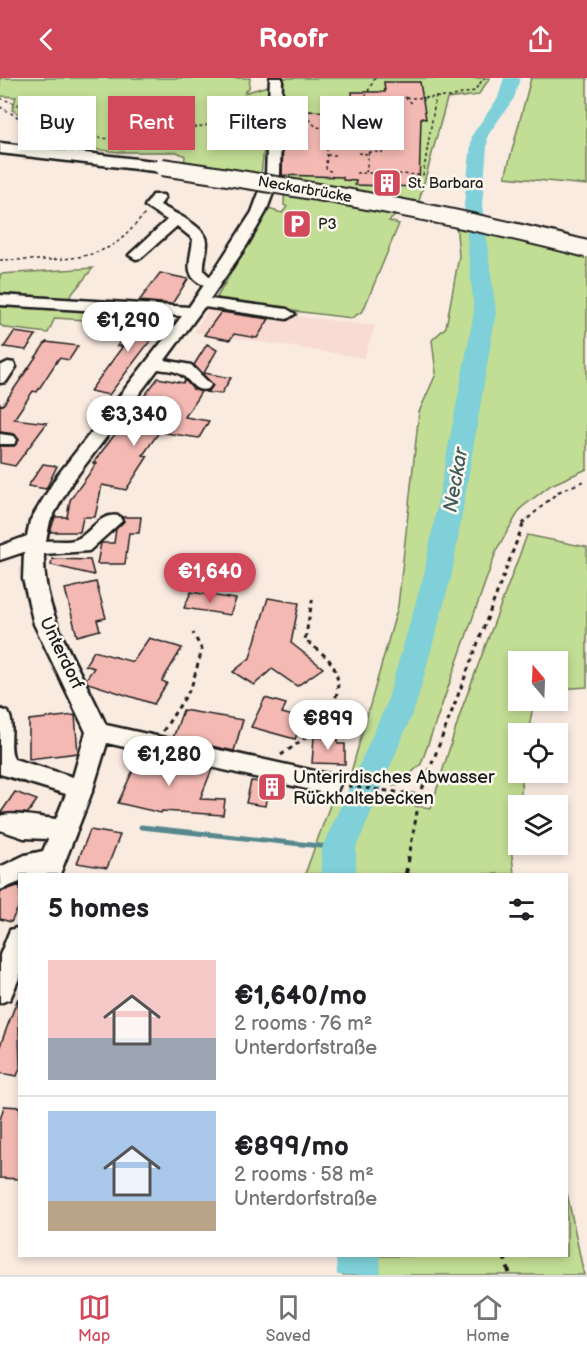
<!DOCTYPE html>
<meta charset="utf-8">
<style>
body{margin:0;font-family:"Balsamiq Sans",sans-serif;background:#f2f2f2;color:#202124;height:100vh;display:flex;flex-direction:column;font-size:22px;white-space:nowrap}
*{box-sizing:border-box;margin:0}
p{font-size:20px;color:#757577}
.icon{flex:none;width:33px;height:33px;fill:none;stroke:currentColor;stroke-width:2;stroke-linecap:round;stroke-linejoin:round}
.map{position:relative;flex:1;overflow:hidden}
.side{position:absolute;left:18px;top:795px;width:550px;height:384px;display:flex;flex-direction:column;background:#fff;border-radius:0px;box-shadow:0 3px 9px #0003}
.side>*{flex:none}
.top-card{position:absolute;left:18px;top:18px;width:552px;height:54px;display:flex;gap:12px}
.needle{width:39px;rotate:341deg}
.buttons{position:absolute;left:508px;top:573px;display:grid;gap:12px}
.buttons a{display:grid;place-items:center;width:60px;height:60px;border-radius:0px;background:#fff;box-shadow:0 3px 9px #0003;font-size:30px}
.price{position:absolute;translate:-50% -51px;padding:0 14px;border-radius:21px;background:#fff;color:#222;font-size:20px;line-height:39px;filter:drop-shadow(0 2px 3px #0008)}
.price::after{content:'';position:absolute;left:50%;top:36px;width:18px;height:14px;margin-left:-9px;background:inherit;clip-path:polygon(0 0,100% 0,50% 100%)}
.price.active{background:#d1495b;color:#fff}
ul{padding:0;list-style:none}
li{display:flex;align-items:center;gap:18px;height:150px;padding:0 30px}
li+li{border-top:2px solid #e0e0e0}
li span{display:grid;place-items:center;flex:none;width:168px;height:120px;border-radius:0px;color:#555}
li>.icon{margin-inline-start:auto}
span .icon{width:72px;height:72px;fill:#fffc;stroke-width:1}
li b{font-size:26px}
h2{display:flex;justify-content:space-between;align-items:center;height:72px;padding:0 30px;font-size:26px}
.pill{padding:0 21px;border-radius:0px;background:#fff;box-shadow:0 3px 9px #0003;font-size:21px;line-height:54px}
.pill.active{background:#d1495b;color:#fff}
header{display:flex;justify-content:space-between;align-items:center;height:78px;padding:0 30px;background:#d1495b;color:#fff;font-size:27px;font-weight:700}
.menu{display:flex;justify-content:space-around;align-items:center;height:84px;border-top:2px solid #e0e0e0;background:#fff;font-size:16px;color:#757577}
.menu a{display:grid;justify-items:center;gap:3px}
.menu .active{color:#d1495b}
.map>svg:first-child{display:block}
.built{fill:#f8dcd3}
.green{fill:#c2dd94;stroke:#6f7c58;stroke-width:1.5}
.lines{fill:none;stroke-linecap:round;stroke-linejoin:round}
.stream-far1{stroke:#57888d;stroke-width:3}
.stream{stroke:#57888d;stroke-width:5}
.river{fill:#7fd0d8;fill-rule:evenodd}
.building{fill:#f4b9b3;stroke:#1c1c1c;stroke-width:1.5}
.minor-casing{stroke:#1c1c1c;stroke-width:5}
.major-casing{stroke:#1c1c1c;stroke-width:5}
.path-far3{stroke:#1c1c1c;stroke-width:1.5;stroke-dasharray:3 3;stroke-linecap:butt}
.path-far2{stroke:#1c1c1c;stroke-width:2;stroke-dasharray:4 4;stroke-linecap:butt}
.path-far1{stroke:#1c1c1c;stroke-width:3;stroke-dasharray:4.5 4.5;stroke-linecap:butt}
.path{stroke:#1c1c1c;stroke-width:4;stroke-dasharray:6 6;stroke-linecap:butt}
.minor{fill:#fbf7ec;fill-rule:evenodd}
.major{fill:#fbf7ec;fill-rule:evenodd}
.major-bridge-casing{stroke:#1c1c1c;stroke-width:20;stroke-linecap:butt}
.major-bridge{stroke:#fbf7ec;stroke-width:16}
.labels{text-anchor:middle;stroke-width:5;stroke-linejoin:round;paint-order:stroke}
.far-poi-label{font-size:15px;fill:#1c1c1c;stroke:#fbf7ec;text-anchor:start}
.far-street-label{font-size:15px;fill:#1c1c1c;stroke:#fbf7ec}
.street-label{font-size:18px;fill:#1c1c1c;stroke:#fbf7ec}
.poi-label{font-size:18px;fill:#1c1c1c;stroke:#fbf7ec;text-anchor:start}
.water-label{font-size:20px;font-style:italic;fill:#3f5b5e;stroke:#fbf7ec}
</style>
<header><svg class="icon" aria-label="back" viewBox="0 0 24 24"><path d="M15 5l-7 7 7 7"/></svg>Roofr<svg class="icon" aria-label="share" viewBox="0 0 24 24"><path d="M12 15V3M7 8l5-5 5 5M5 13v7h14v-7"/></svg></header>
<div class="map">
<svg width="587" height="1197" viewBox="0 0 587 1197">
<rect width="100%" height="100%" fill="#faebe1"/>
<filter id="ink" filterUnits="userSpaceOnUse"><feTurbulence type="fractalNoise" baseFrequency=".0167" numOctaves="2"/><feDisplacementMap in="SourceGraphic" scale="12" xChannelSelector="R" yChannelSelector="G"/><feConvolveMatrix kernelMatrix="1 2 1 2 8 2 1 2 1" color-interpolation-filters="sRGB"/></filter>
<g filter="url(#ink)">
<path class="built" d="M219,228L375,248L364,280L194,254L209,229Z"/>
<path class="green" d="M0,0H250L249,10L244,15L271,7L261,97L184,87L185,78L177,74H119L74,69L12,32L16,19L0,18Z
M284,0H490L478,17L447,21L418,127L402,132L389,143L399,146L363,233L352,240L227,225L217,219L268,131L282,135L287,129L284,127L285,102L282,99L281,39Z
M531,0H587V107L505,99Z
M456,144L587,177V391L551,407L521,430L497,471L421,686L397,708L350,698L398,528L419,334L436,296L432,262L446,249L459,178Z
M93,190L67,222L0,218V196Z
M0,227L143,235L120,263L106,259L115,244L55,240L48,255L6,250L0,247Z
M527,457L587,469V609L558,611V584H519V622L534,623L528,655L519,656V694L523,695L521,714L510,759L514,796H305L334,716L431,730L462,630Z
M567,1115L584,1197H342L341,1178H567Z"/>
<g class="lines">
<path class="stream-far1" d="M34,41L45,40L60,49
M70,49L80,52"/>
<path class="stream" d="M141,749L339,770"/>
<path class="river" d="M504,0H520L514,20L488,57L482,127L496,234L452,496L416,627L356,770V796H322V770L386,627L424,496L474,234L464,127L472,57L498,20Z
M336,1178H380L381,1197H337Z"/>
</g>
<path class="building" d="M384,4H420L426,41L421,40L419,109L355,107L356,103L343,102V99L282,97L283,61H292L290,43H299V33L353,34L352,14H385Z
M160,195L188,201L172,226L139,223Z
M221,234L269,241L257,260L234,256L230,262L204,257Z
M139,238L164,239L160,245L163,246L109,317L90,313L123,268H117Z
M14,254L36,257L26,272L4,269Z
M46,264L78,268L69,282L59,280L37,314L33,313L14,341L47,345L15,388L0,385V368H14L19,362L14,356L0,354V326L3,327Z
M207,266L217,272L204,295L231,300L221,316L205,314L210,312L213,307L194,287Z
M158,300L183,305L185,302L193,311L201,314L185,339L209,343L199,360L159,354L143,377L148,378L126,412L102,407L95,439H83L80,454H50L55,439H67L70,422L97,385H93Z
M43,386L57,388L46,411L28,408Z
M122,439H141L139,455H129L125,486H97L101,465H114L116,451L124,443Z
M52,481L90,482L94,497L51,487Z
M96,504L106,540L97,542L100,552L77,558L65,511Z
M191,514L236,521L230,537L184,530Z
M268,520L299,525L291,565L323,590L297,608L272,591L254,607L233,594L250,580Z
M149,560L182,570L162,603L167,605L154,626L88,605L86,601L94,590L85,587L94,573L133,584Z
M265,620L286,626L282,635L304,641L295,661L251,649Z
M183,632L243,642L234,673L173,660Z
M75,637L78,675L29,681V642Z
M314,659L338,660V666H345V686L312,685Z
M141,675L212,691L200,721L225,722L223,737L162,733L161,735L118,725Z
M251,703L269,705L265,728L246,725Z
M15,714L37,722L28,735L0,736Z
M90,752L120,757L107,790L77,785Z
M20,807V826L11,844L0,841V814Z
M18,920L20,990L17,998L0,995V968Z
M4,1028L20,1029V1101L0,1100V1042Z"/>
<g class="lines">
<g class="minor-casing">
<path id="minor" d="M270,0H282L280,96L266,134L247,167L210,221L287,231L295,236L287,241L204,229L165,282L191,287L211,307L208,311C192,315 191,300 178,295C173,292 164,292 158,291L72,404L50,443L46,463C55,462 71,465 79,460C93,452 101,434 119,438L122,443L89,473L44,476C42,540 81,590 106,647L328,696L337,699L340,706L337,713L328,716L107,665L93,711L60,796H20V804L0,812V789L25,777L43,773L48,761L24,760L0,752V738C12,733 41,740 56,741L66,716L0,696V631L8,634C16,648 7,667 14,681L73,699L86,654L34,546L23,501L24,474L0,482V468L27,458L30,443L57,398L182,238L0,227V217L189,229L204,207C181,198 192,179 193,161L177,148L141,180L136,181L129,177L167,142L145,128L153,117H163L165,120L160,127C172,134 207,149 207,164C207,174 203,183 204,193L210,199L252,134L266,96Z
M8,284L14,285L16,289L6,304L0,305V288Z
M0,356L14,358L17,362L14,366H0Z
M20,849V898L10,921L0,925V877L10,852Z"/>
</g>
<g class="major-casing">
<path id="major" d="M0,65L162,84L170,89L162,94L0,75Z"/>
</g>
<path class="path-far3" d="M375,0L364,21V41L371,56L366,95L423,97L436,18
M405,19L414,27
M0,20L54,40L81,59L115,61L262,39
M364,21L450,19L474,13L484,0
M298,27L316,49L328,50
M0,29L61,63
M214,57L225,43
M369,74H383
M358,75L368,76
M327,77H336
M331,93L326,92L328,50H346
M356,95H366
M0,182C36,181 78,186 111,168C124,161 135,147 145,136"/>
<path class="path-far2" d="M522,446L558,414L587,402"/>
<path class="path-far1" d="M163,653L191,610L202,572L193,555
M281,677C307,660 349,628 335,592C330,579 315,570 305,562L313,518
M348,708L420,717
M410,773L420,717L524,444"/>
<path class="path" d="M406,796L410,771
M504,1178L510,1197"/>
<use href="#minor" class="minor"/>
<use href="#major" class="major"/>
<g class="major-bridge-casing">
<path id="major-bridge" d="M162,89C305,110 447,135 587,171"/>
</g>
<use href="#major-bridge" class="major-bridge"/>
</g>
</g>
<defs>
<g id="building-square" transform="scale(1.5)"><rect x="-9" y="-9" width="18" height="18" rx="4" fill="#d1495b" stroke="#fbf7ec"/><path d="M-4-6H4V6H1V3H-1V6H-4ZM-2.5-4.3h1.7v1.8h-1.7ZM.8-4.3h1.7v1.8H.8ZM-2.5-1h1.7V.8h-1.7ZM.8-1h1.7V.8H.8Z" fill="#fff"/></g>
<g id="parking-square" transform="scale(1.5)"><rect x="-9" y="-9" width="18" height="18" rx="4" fill="#d1495b" stroke="#fbf7ec"/><path d="M-3.5-5.5H1a3.5 3.5 0 0 1 0 7H-1V5.5H-3.5ZM-1-3.4V-.6H.8a1.4 1.4 0 0 0 0-2.8Z" fill="#fff"/></g>
</defs>
<g fill-rule="evenodd">
<use href="#building-square" x="387" y="105"/>
<use href="#parking-square" x="297" y="146"/>
<use href="#building-square" x="272" y="709"/>
</g>
<g class="labels">
<g class="far-poi-label">
<text x="408" y="110">St. Barbara</text>
<text x="318" y="151">P3</text>
</g>
<g class="far-street-label">
<text transform="translate(305 111) rotate(10)" y="5">Neckarbrücke</text>
</g>
<g class="street-label">
<text transform="translate(62 575) rotate(64)" y="6">Unterdorf</text>
</g>
<g class="poi-label">
<text x="293" y="705">Unterirdisches Abwasser<tspan x="293" dy="21">Rückhaltebecken</tspan></text>
</g>
<g class="water-label">
<text transform="translate(455 402) rotate(-80)" y="7">Neckar</text>
</g>
</g>
</svg>
<div class="buttons">
<a><svg class="needle" viewBox="-14 -14 28 28"><path d="M0-13l5 13h-10z" fill="#e53935"/><path d="M0 13l5-13h-10z" fill="#757577"/></svg></a>
<a><svg class="icon" aria-label="locate" viewBox="0 0 24 24"><circle cx="12" cy="12" r="6"/><path d="M12 2v4M12 18v4M2 12h4M18 12h4"/></svg></a>
<a><svg class="icon" aria-label="layers" viewBox="0 0 24 24"><path d="M12 4l9 5-9 5-9-5zM3 14l9 5 9-5"/></svg></a>
</div>
<b class="price" style="left:128px;top:275px">€1,290</b>
<b class="price" style="left:134px;top:369px">€3,340</b>
<b class="price active" style="left:210px;top:526px">€1,640</b>
<b class="price" style="left:328px;top:673px">€899</b>
<b class="price" style="left:169px;top:709px">€1,280</b>
<div class="top-card">
<a class="pill">Buy</a>
<a class="pill active">Rent</a>
<a class="pill">Filters</a>
<a class="pill">New</a>
</div>
<section class="side">
<h2>5 homes<svg class="icon" aria-label="filters" viewBox="0 0 24 24"><path d="M4 7h16M4 17h16"/><circle cx="9" cy="7" r="2"/><circle cx="15" cy="17" r="2"/></svg></h2>
<ul>
<li><span style="background:linear-gradient(#f6c9c9 65%,#9aa5b1 0)"><svg class="icon" aria-label="home" viewBox="0 0 24 24"><path d="M3 11l9-7 9 7M6 9v11h12V9"/></svg></span><div><b>€1,640/mo</b><p>2 rooms · 76 m²</p><p>Unterdorfstraße</p></div></li>
<li><span style="background:linear-gradient(#a9c7e8 75%,#b9a48a 0)"><svg class="icon" aria-label="home" viewBox="0 0 24 24"><path d="M3 11l9-7 9 7M6 9v11h12V9"/></svg></span><div><b>€899/mo</b><p>2 rooms · 58 m²</p><p>Unterdorfstraße</p></div></li>
</ul>
</section>
</div>
<nav class="menu">
<a class="active"><svg class="icon" aria-label="map" viewBox="0 0 24 24"><path d="M3 6l6-2 6 2 6-2v14l-6 2-6-2-6 2zM9 4v14M15 6v14"/></svg>Map</a>
<a><svg class="icon" aria-label="saved" viewBox="0 0 24 24"><path d="M7 4h10v16l-5-4-5 4z"/></svg>Saved</a>
<a><svg class="icon" aria-label="home" viewBox="0 0 24 24"><path d="M3 11l9-7 9 7M6 9v11h12V9"/></svg>Home</a>
</nav>
